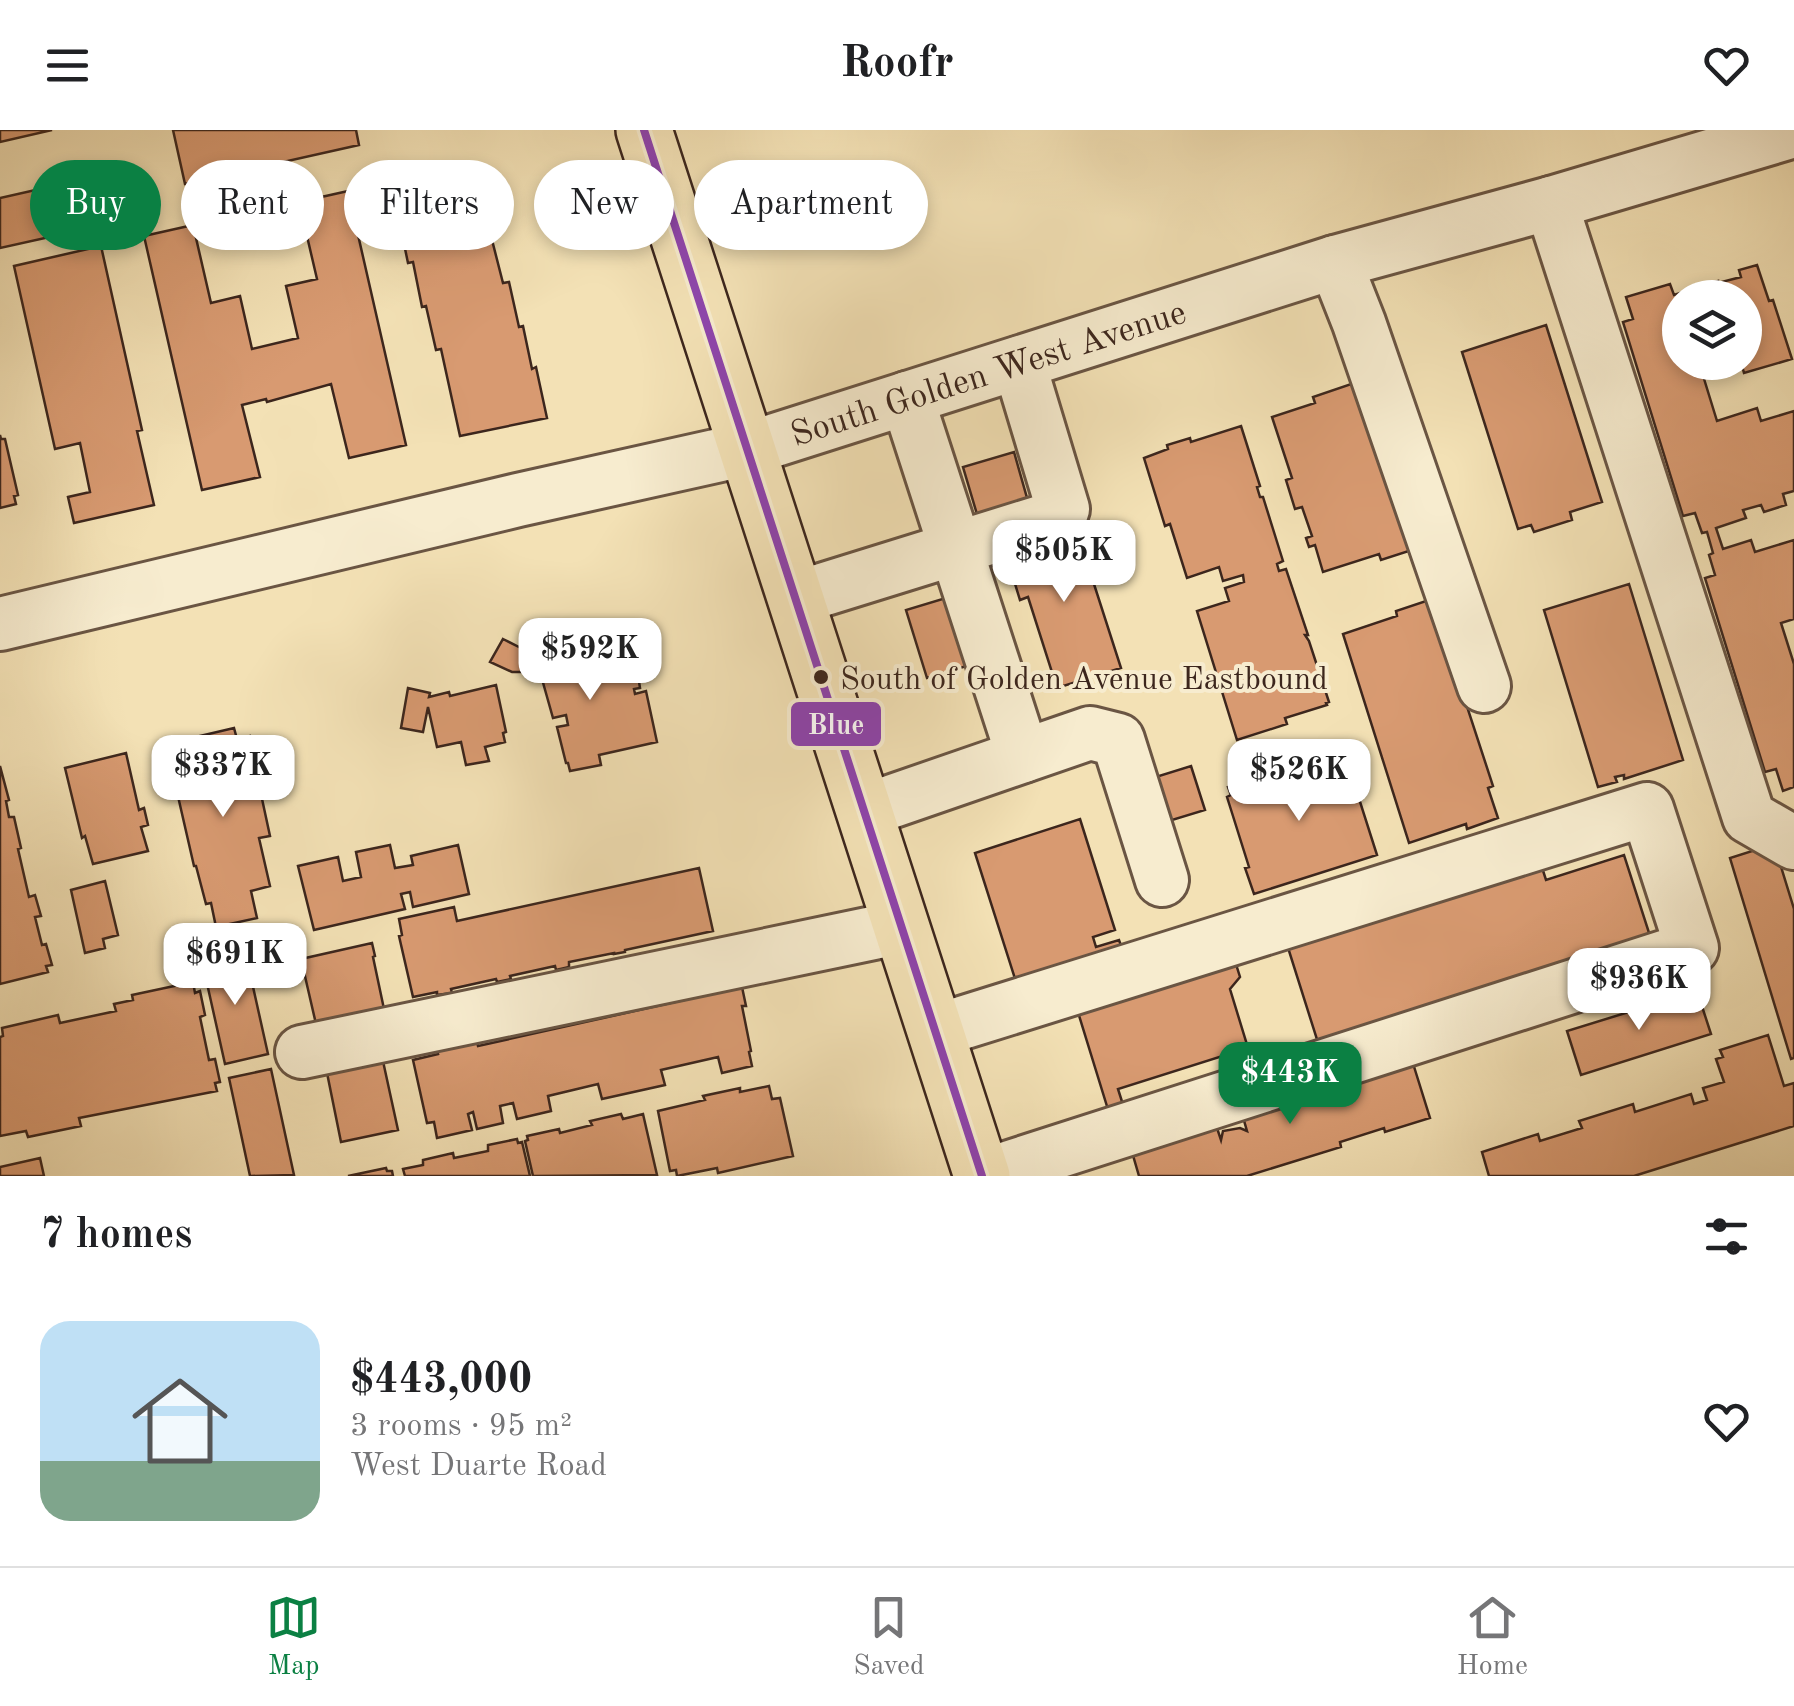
<!DOCTYPE html>
<meta charset="utf-8">
<style>
body{margin:0;font-family:"Old Standard TT",serif;background:#f6f6f6;color:#202124;height:100vh;display:flex;flex-direction:column;font-size:38px;white-space:nowrap}
*{box-sizing:border-box;margin:0}
p{font-size:32px;color:#757577}
.icon{flex:none;width:55px;height:55px;fill:none;stroke:currentColor;stroke-width:2;stroke-linecap:round;stroke-linejoin:round}
.map{position:relative;height:1046px;overflow:hidden}
.drawer{display:flex;flex-direction:column;background:#fff;flex:1}
.drawer>*{flex:none}
.top-card{position:absolute;left:30px;top:30px;width:1000px;height:90px;display:flex;gap:20px}
.buttons{position:absolute;left:1662px;top:150px;display:grid;gap:20px}
.buttons a{display:grid;place-items:center;width:100px;height:100px;border-radius:50%;background:#fff;box-shadow:0 5px 15px #0003;font-size:50px}
.price{position:absolute;translate:-50% -85px;padding:0 22px;border-radius:20px;background:#fff;color:#222;font-size:32px;line-height:65px;filter:drop-shadow(0 2px 5px #0008)}
.price::after{content:'';position:absolute;left:50%;top:60px;width:30px;height:22px;margin-left:-15px;background:inherit;clip-path:polygon(0 0,100% 0,50% 100%)}
.price.current{background:#0b8043;color:#fff}
ul{padding:0;list-style:none}
li{display:flex;align-items:center;gap:30px;height:250px;padding:0 40px}
li span{display:grid;place-items:center;flex:none;width:280px;height:200px;border-radius:30px;color:#555}
li>.icon{margin-inline-start:auto}
span .icon{width:120px;height:120px;fill:#fffc;stroke-width:1}
li b{font-size:42px}
h2{display:flex;justify-content:space-between;align-items:center;height:120px;padding:0 40px;font-size:42px}
.chip{padding:0 35px;border-radius:45px;background:#fff;box-shadow:0 5px 15px #0003;font-size:35px;line-height:90px}
.chip.current{background:#0b8043;color:#fff}
header{display:flex;justify-content:space-between;align-items:center;height:130px;padding:0 40px;background:#fff;font-size:45px;font-weight:700}
.tabs{display:flex;justify-content:space-around;align-items:center;height:140px;border-top:2px solid #e0e0e0;background:#fff;font-size:28px;color:#757577}
.tabs a{display:grid;justify-items:center;gap:5px}
.tabs .current{color:#0b8043}
.map>svg:first-child{display:block}
.building{fill:#d89a71;stroke:#3c261d;stroke-width:2.5}
.lines{fill:none;stroke-linecap:round;stroke-linejoin:round}
.minor-casing{stroke:#6a5543;stroke-width:58}
.major-casing{stroke:#3c261d;stroke-width:60}
.minor{stroke:#f7eccf;stroke-width:52}
.major{stroke:#f3e1b5;stroke-width:55}
.bus-1-casing{stroke:#f7eccf;stroke-width:15}
.bus-1{stroke:#8e44ad;stroke-width:8}
.bus-dot{fill:#3c261d;stroke:#f7eccf;stroke-width:4}
.labels{text-anchor:middle;stroke-width:8;stroke-linejoin:round;paint-order:stroke}
.bus-label{font-size:32px;fill:#3c261d;stroke:#f7eccf;text-anchor:start}
.street-label{font-size:35px;fill:#3c261d;stroke:#f7eccf}
.line-badge{stroke:#f7eccf;stroke-width:4}
.badge-label{font-size:28px;text-anchor:middle;font-weight:bold;fill:#fff}
</style>
<header><svg class="icon" aria-label="menu" viewBox="0 0 24 24"><path d="M4 6h16M4 12h16M4 18h16"/></svg>Roofr<svg class="icon" aria-label="heart" viewBox="0 0 24 24"><path d="M12 20l-8-8c-3-5 5-10 8-4 3-6 11-1 8 4z"/></svg></header>
<div class="map">
<svg width="1794" height="1046" viewBox="0 0 1794 1046">
<rect width="100%" height="100%" fill="#f3e1b5"/>
<filter id="stains"><feTurbulence type="fractalNoise" baseFrequency=".002" numOctaves="4"/><feColorMatrix values="0 0 0 0 .2 0 0 0 0 .09 0 0 0 0 .02 0 0 0 .5 -.17"/></filter>
<radialGradient id="worn" r=".72"><stop offset=".6" stop-color="#630" stop-opacity="0"/><stop offset="1" stop-color="#630" stop-opacity=".3"/></radialGradient>
<path class="building" d="M0,0H52L0,12Z
M173,0H356L359,15L185,54Z
M115,42L126,90L0,118V68Z
M348,61L406,315L349,328L331,254L267,272L266,269L242,275L260,347L202,360L144,106L193,95L211,173L240,166L252,219L298,208L286,156L317,149L299,72Z
M481,67L503,153L509,152L519,197L523,196L532,239L536,237L547,288L460,306L441,219L436,220L426,176L422,177L413,132L408,133L398,85Z
M101,116L142,300L137,301L154,375L74,393L68,367L90,362L80,313L55,319L14,136Z
M1757,135L1769,171L1773,170L1792,229L1744,243L1741,232H1745V168H1680V232H1720L1701,239L1717,291L1757,278L1761,291L1794,281V361L1783,364L1786,375L1764,382L1761,375L1743,380L1746,388L1716,398L1723,419L1751,410L1755,422L1794,410V489L1781,493L1794,534V657L1783,661L1776,639L1765,642L1705,448L1715,445L1709,425L1713,423L1707,402L1702,403L1695,383L1683,386L1623,192L1633,189L1626,167L1670,154L1674,165L1718,151V153L1741,147L1739,140Z
M1546,195L1602,372L1570,382L1572,390L1534,402L1531,395L1518,399L1462,222Z
M1357,252L1412,420L1381,430L1379,424L1323,442L1315,415L1309,417L1306,408L1312,406L1302,377L1295,379L1286,350L1292,348L1272,287L1315,273L1313,267Z
M1241,296L1260,356L1257,357L1260,367H1263L1283,431L1277,434L1279,441L1286,439L1308,505H1305L1309,511L1329,572L1326,573L1327,575L1285,588L1287,594L1237,610L1197,481L1229,471L1225,458L1244,452L1243,445L1223,451L1219,437L1187,448L1170,394L1165,396L1144,328L1168,319L1167,315L1190,308L1191,312Z
M0,305L1,309H5L18,365L14,366L16,374L0,378Z
M1014,322L1029,375L979,391L963,337Z
M1075,395L1121,538L1057,558L1028,467L1020,470L1004,418Z
M1629,454L1683,630L1624,649V645L1615,647L1617,652L1598,657L1544,480Z
M959,464L980,532L927,548L906,480Z
M1429,470L1442,500L1493,656L1488,658L1498,688L1467,699L1466,694L1409,713L1343,504L1397,486L1396,481Z
M503,509L519,517L537,515L543,543L638,521V525L641,524L645,540L642,541L643,544L638,545L640,558L634,559L635,564L646,561L657,612L599,625L601,635L570,641L568,633H566L557,597L568,595L566,585L553,588L540,542H512L490,532Z
M496,555L506,602L503,603L505,612L485,617L489,631L466,635L461,612L437,617L428,577L423,602L401,598L408,558L430,563L429,567L449,562L450,566Z
M234,598L237,609L250,606L258,640L256,641L270,706L259,708L270,756L251,761L257,788L216,797L211,773L206,774L196,736H194L166,614Z
M126,623L139,680L144,678L148,695L141,697L148,721L93,734L85,706L82,708L65,638Z
M1317,628L1321,643L1348,634L1377,725L1254,764L1245,738L1249,737L1227,667L1231,665L1228,657L1263,646L1264,648L1274,645V647L1280,645L1279,641Z
M0,636L9,670L6,671L9,687H14L21,718L18,719L29,767L35,765L41,786L35,787L42,815L46,814L52,835L46,836L48,842L0,854Z
M1191,636L1205,680L1159,694L1146,650Z
M1080,689L1115,800L1093,807L1096,817L1119,810L1123,821L1017,855L975,723Z
M1774,714L1794,779V928L1791,929L1730,728Z
M390,715L395,738L413,735L411,726L458,715L469,764L413,777L410,762L401,764L405,779L314,800L298,736L338,727L343,751L361,747L356,722Z
M1538,725L1546,750L1624,725L1651,809L1320,919L1284,805Z
M699,738L713,801L625,820V822L614,824V823L569,832V837L556,840L555,836L510,846L511,849L497,852L496,849L451,859L452,863L437,865V862L413,867L399,806L402,805L399,789L454,777L457,791Z
M105,751L118,805L103,809L105,818L85,823L71,760Z
M372,813L375,826L373,827L384,879L316,894L301,829Z
M245,821L268,924L225,934L202,831Z
M1235,831L1240,847L1230,859L1248,918L1118,959L1125,981L1110,986L1073,866Z
M193,852L195,863L200,861L205,885L200,887L209,930L215,929L220,952L215,953L217,961L79,988L81,996L28,1007L26,1001L0,1006V907L3,906L2,898L58,885L60,893L116,881L114,874L133,870L132,865Z
M742,857L746,876H742L751,921L749,922L752,936L722,943L718,927L661,940L665,955L602,969L598,954L548,966L551,981L517,989L513,973L500,976L503,993L477,999L473,982L468,984L472,1000L437,1008L434,992L427,993L413,930L438,924L436,917L476,908L478,916Z
M1697,861L1711,904L1581,945L1567,901Z
M1768,905L1784,956L1794,953V996L1634,1046H1489L1482,1022L1538,1004L1540,1011L1582,998L1579,991L1633,974L1635,982L1691,964L1694,974L1707,970L1703,958L1724,952L1716,929L1723,927L1720,920Z
M381,922L398,1000L341,1012L325,933Z
M1411,927L1430,988L1385,1002L1384,998L1340,1012L1341,1017L1247,1046H1139L1130,1015L1214,989L1221,1010L1223,1001L1240,998L1247,1001L1241,980Z
M271,939L294,1045L250,1046L229,948Z
M769,956L772,969L780,968L793,1026L718,1043L717,1038L677,1046L676,1040L670,1041L658,981L705,970L703,966L740,958V962Z
M621,984L623,989L643,984L657,1045L533,1046L525,1011L528,1010L527,1006L559,999L560,1003L592,995L590,991Z
M517,1009L518,1013L522,1012L530,1046H405L403,1039L423,1035V1030L453,1023L454,1028L488,1021V1015Z
M40,1028L44,1046H0V1037Z
M386,1038L387,1041H392L393,1046H348Z"/>
<g class="lines">
<g class="minor-casing">
<g id="minor">
<path d="M1551,73L1749,687L1794,713"/>
<path d="M1335,132L1359,193L1484,556"/>
<path d="M907,268L1023,626"/>
<path d="M796,468L1060,386L1063,379L1019,233"/>
<path id="s1" d="M0,494L518,370L747,319L1335,132L1551,73L1794,1"/>
<path d="M864,681L1090,603L1118,610L1162,750"/>
<path d="M936,901L1647,679L1692,818L982,1046"/>
<path d="M302,922L902,797"/>
</g>
</g>
<g class="major-casing">
<path id="major" d="M644,0L982,1046"/>
</g>
<use href="#minor" class="minor"/>
<use href="#major" class="major"/>
<g class="bus-1-casing">
<path id="bus-1" d="M644,0L982,1046"/>
</g>
<use href="#bus-1" class="bus-1"/>
</g>
<circle class="bus-dot" cx="821" cy="547" r="9"/>
<g class="labels">
<g class="bus-label">
<text x="840" y="559">South of Golden Avenue Eastbound</text>
</g>
<g class="street-label">
<text dy="12" stroke="none"><textPath href="#s1" startOffset="1020">South Golden West Avenue</textPath></text>
</g>
</g>
<rect class="line-badge" x="789" y="570" width="94" height="48" rx="10" fill="#8e44ad"/>
<g class="badge-label">
<text x="836" y="604">Blue</text>
</g>
<rect width="100%" height="100%" filter="url(#stains)"/>
<rect width="100%" height="100%" fill="url(#worn)"/>
</svg>
<div class="buttons">
<a><svg class="icon" aria-label="layers" viewBox="0 0 24 24"><path d="M12 4l9 5-9 5-9-5zM3 14l9 5 9-5"/></svg></a>
</div>
<b class="price" style="left:1064px;top:475px">$505K</b>
<b class="price" style="left:590px;top:573px">$592K</b>
<b class="price" style="left:223px;top:690px">$337K</b>
<b class="price" style="left:1299px;top:694px">$526K</b>
<b class="price" style="left:235px;top:878px">$691K</b>
<b class="price" style="left:1639px;top:903px">$936K</b>
<b class="price current" style="left:1290px;top:997px">$443K</b>
<div class="top-card">
<a class="chip current">Buy</a>
<a class="chip">Rent</a>
<a class="chip">Filters</a>
<a class="chip">New</a>
<a class="chip">Apartment</a>
</div>
</div>
<section class="drawer">
<h2>7 homes<svg class="icon" aria-label="filters" viewBox="0 0 24 24"><path d="M4 7h16M4 17h16"/><circle cx="9" cy="7" r="2"/><circle cx="15" cy="17" r="2"/></svg></h2>
<ul>
<li><span style="background:linear-gradient(#bfe0f5 70%,#7fa58c 0)"><svg class="icon" aria-label="home" viewBox="0 0 24 24"><path d="M3 11l9-7 9 7M6 9v11h12V9"/></svg></span><div><b>$443,000</b><p>3 rooms · 95 m²</p><p>West Duarte Road</p></div><svg class="icon" aria-label="heart" viewBox="0 0 24 24"><path d="M12 20l-8-8c-3-5 5-10 8-4 3-6 11-1 8 4z"/></svg></li>
</ul>
</section>
<nav class="tabs">
<a class="current"><svg class="icon" aria-label="map" viewBox="0 0 24 24"><path d="M3 6l6-2 6 2 6-2v14l-6 2-6-2-6 2zM9 4v14M15 6v14"/></svg>Map</a>
<a><svg class="icon" aria-label="saved" viewBox="0 0 24 24"><path d="M7 4h10v16l-5-4-5 4z"/></svg>Saved</a>
<a><svg class="icon" aria-label="home" viewBox="0 0 24 24"><path d="M3 11l9-7 9 7M6 9v11h12V9"/></svg>Home</a>
</nav>
